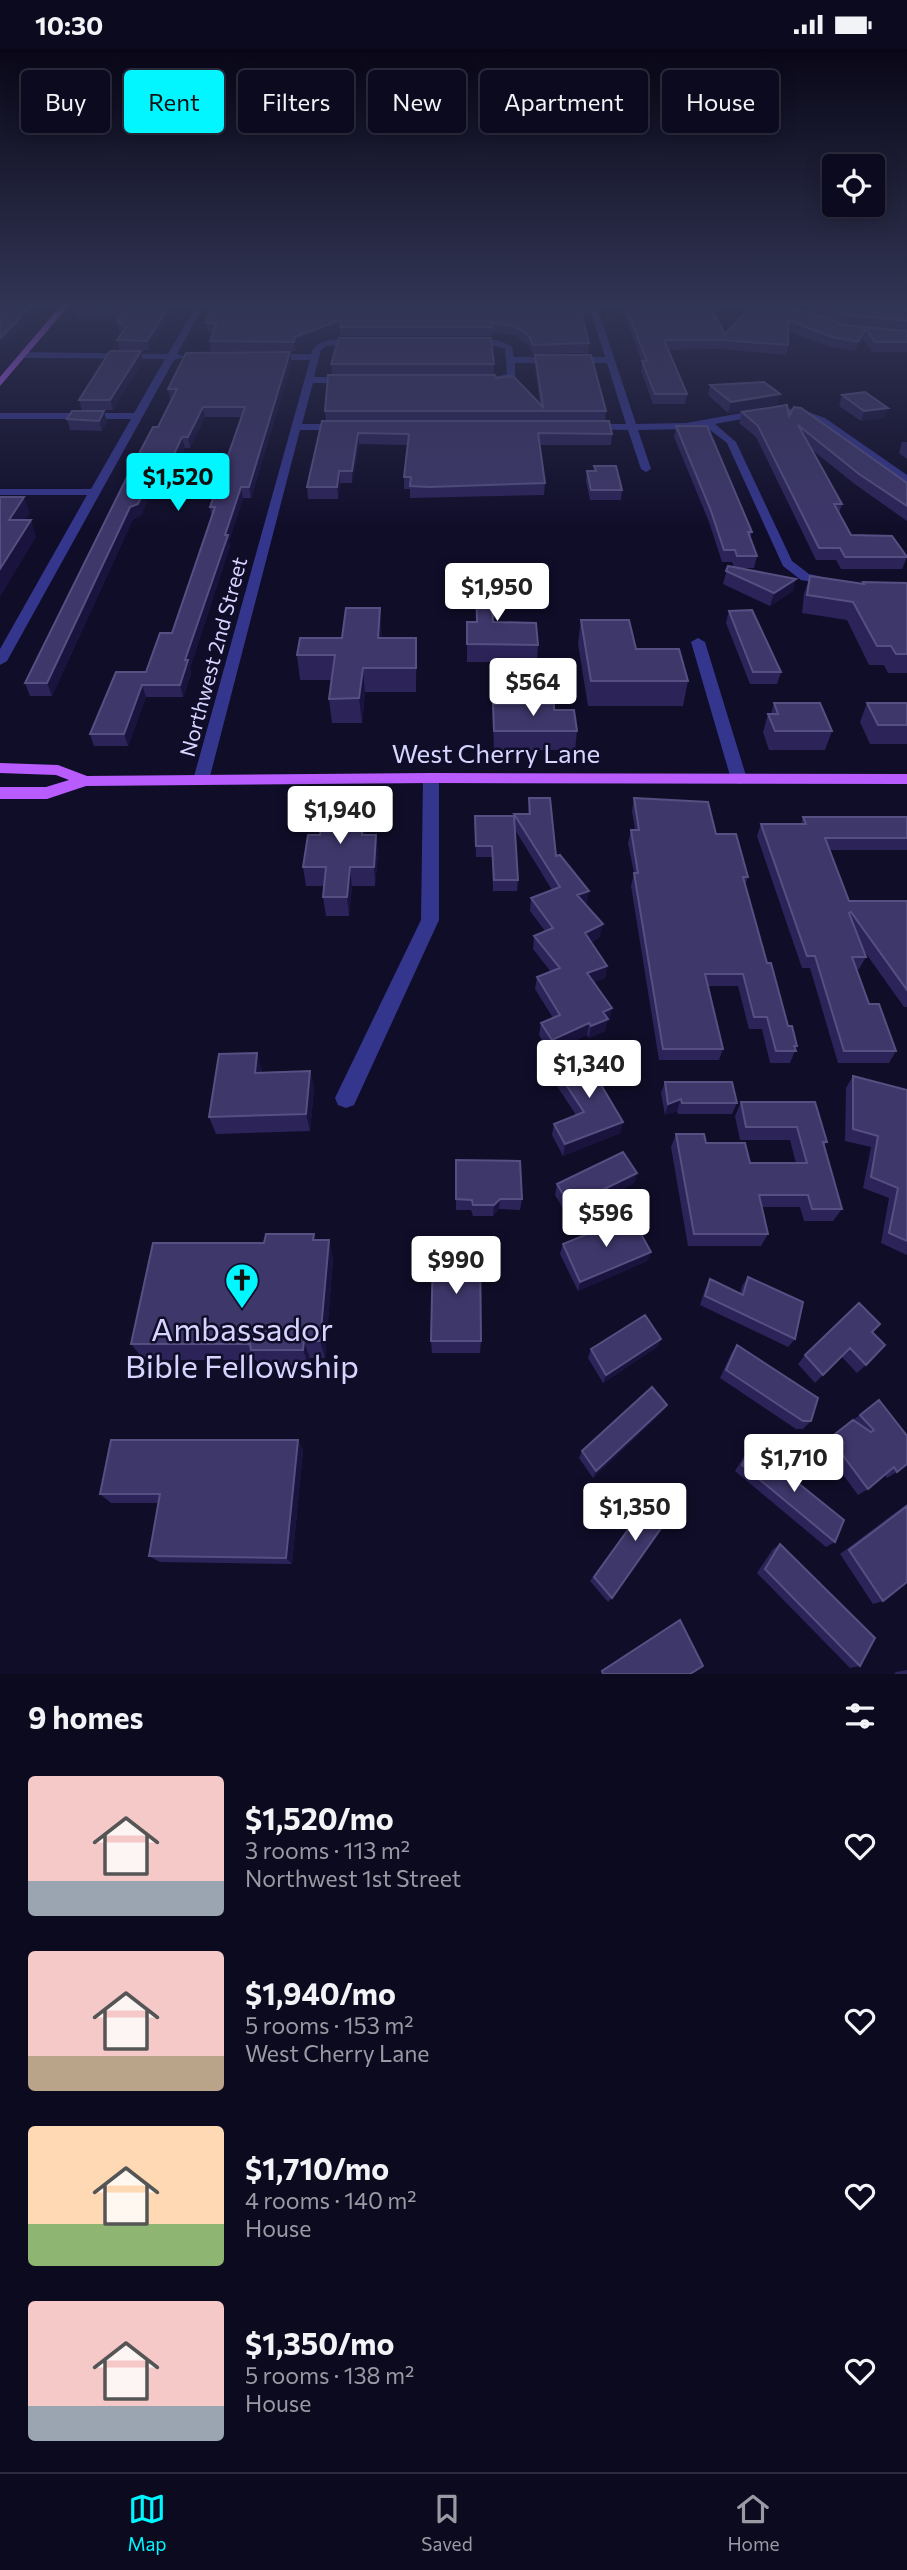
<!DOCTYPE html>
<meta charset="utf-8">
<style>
body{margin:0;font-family:Commissioner,sans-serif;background:#151328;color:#f1f3f6;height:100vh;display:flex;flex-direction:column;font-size:26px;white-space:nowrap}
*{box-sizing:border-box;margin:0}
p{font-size:23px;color:#9a9aa4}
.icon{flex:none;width:38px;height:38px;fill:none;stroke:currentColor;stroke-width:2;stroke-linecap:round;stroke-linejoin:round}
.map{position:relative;height:1625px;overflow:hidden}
.details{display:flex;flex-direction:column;background:#0c0a1f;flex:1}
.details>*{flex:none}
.banner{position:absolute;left:21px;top:21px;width:866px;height:63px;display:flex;gap:14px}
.controls{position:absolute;left:822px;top:105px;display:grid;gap:14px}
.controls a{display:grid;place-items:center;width:63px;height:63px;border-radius:7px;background:#0c0a1f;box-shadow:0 4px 18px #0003,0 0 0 2px #2c2b3d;font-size:35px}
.price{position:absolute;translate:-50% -60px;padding:0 16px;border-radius:7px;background:#fff;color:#222;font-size:23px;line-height:46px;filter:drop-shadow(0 2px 4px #0008)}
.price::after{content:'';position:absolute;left:50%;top:42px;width:21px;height:16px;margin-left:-10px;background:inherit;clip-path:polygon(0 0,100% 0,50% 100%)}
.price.on{background:#01f6ff;color:#111}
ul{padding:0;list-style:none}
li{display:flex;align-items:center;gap:21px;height:175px;padding:0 28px}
li span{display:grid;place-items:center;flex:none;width:196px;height:140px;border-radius:7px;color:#555}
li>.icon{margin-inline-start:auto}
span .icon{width:84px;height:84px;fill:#fffc;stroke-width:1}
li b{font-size:30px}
h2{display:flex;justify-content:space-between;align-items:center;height:84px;padding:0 28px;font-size:30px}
.chip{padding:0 24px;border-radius:7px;background:#0c0a1f;box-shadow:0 4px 18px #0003,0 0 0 2px #2c2b3d;font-size:24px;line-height:63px}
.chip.on{background:#01f6ff;color:#111}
.status{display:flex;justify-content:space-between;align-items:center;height:49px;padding:0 35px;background:#0c0a1f;direction:ltr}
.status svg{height:19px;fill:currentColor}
.tab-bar{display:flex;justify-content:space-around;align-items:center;height:98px;border-top:2px solid #2c2b3d;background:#0c0a1f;font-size:19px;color:#9a9aa4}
.tab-bar a{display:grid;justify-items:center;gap:4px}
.tab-bar .on{color:#01f6ff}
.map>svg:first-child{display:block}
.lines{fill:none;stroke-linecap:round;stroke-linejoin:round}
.minor{fill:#34368d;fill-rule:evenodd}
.major{fill:#b85cff;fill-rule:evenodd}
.wall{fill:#2c2459}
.shaded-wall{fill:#19133e}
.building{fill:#3e376a;stroke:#565082;stroke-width:2}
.labels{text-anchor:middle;stroke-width:5;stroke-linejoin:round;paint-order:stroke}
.far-street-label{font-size:21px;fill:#d7d5ff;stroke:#100d29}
.street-label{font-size:26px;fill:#d7d5ff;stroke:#100d29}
.near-poi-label{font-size:32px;fill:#d7d5ff;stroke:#100d29}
</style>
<div class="status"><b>10:30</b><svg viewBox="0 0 49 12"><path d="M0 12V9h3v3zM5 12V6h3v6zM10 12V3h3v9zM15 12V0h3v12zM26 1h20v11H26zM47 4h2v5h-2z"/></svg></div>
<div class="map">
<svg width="907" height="1625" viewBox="0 0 907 1625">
<rect width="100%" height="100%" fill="#100d29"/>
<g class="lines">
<path class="minor" d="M197,254L238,258L234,260H202L177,305L185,308L174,311L7,612L0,616V600L87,446H0V440H91L131,370H0V364H134L165,310L23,309L19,306L23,303L168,305L194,260L150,259L146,257L150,255Z
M588,254L647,256L651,258L647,260H598L636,375L686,374L770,359L800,360L825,369L907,426V434L817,373L799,366L770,365L715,375L736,393L792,512L809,525L836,531V537L801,531L783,517L727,394L705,377L686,380L638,381L651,420L646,423L641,420L628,381L585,380L584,378L589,375H626L607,314H515V328L506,333L486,334V330L507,325L505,300L496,297L470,296L467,291H497L512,297L514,308H605L590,260H560L556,258Z
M104,255L101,259L0,260V256Z
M686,256H783L813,271L806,273L782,260H683Z
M362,290L365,295L326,297L321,301L314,328H349L354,331L349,334H313L302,375H344L349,378L344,381H300L209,731L207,735H195L193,731L310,311H269L265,308L269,305H311C317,286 345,291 362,290Z
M698,589L705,593L747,730L745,734L739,735L731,730L691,593Z
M431,724L439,729V871L354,1056L346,1059L338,1056L335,1049L421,871L423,729Z"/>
<path class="major" d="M63,254H71L0,337V328Z
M0,714L58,716L87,727L431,724L907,725V735L431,734L86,737L47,750H0V738H46L69,731L56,726L0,724Z"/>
</g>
<path class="wall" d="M81,254L173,263L149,301H119L117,291L122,283L119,282L117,272L118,270H77L75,260Z
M624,254L725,285L753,255L845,276L907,282V303H872L863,290L856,302L829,298L788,282V296L786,306L720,300L668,301L687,345L685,355H653L641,322L642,313L623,263Z
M799,254H907V281L845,275L828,270Z
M583,258L582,267L589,294L588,304L533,305L529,297L514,286L491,284V287H340V281L296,297L295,302H211L210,292L213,284H208L206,274Z
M141,302L143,312L113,361H82L79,351Z
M535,306L606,362L605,372L612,385L611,396H540L545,434L544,446L410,449V440H404V428L408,396L359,395L352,434H340L338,450H308L307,438L326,372L325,362L496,329L540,355L535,317Z
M292,313L251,449H243L229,492L230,497L190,619L191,624L183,648H146L128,697H94L90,685L146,623L172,584L212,468L210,458L242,368H205L190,399H185L171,429H158L141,466L133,470L52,647H30L25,634L172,350H170L168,340Z
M331,315H494V325H332Z
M710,336L780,345L778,355L728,364L708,346Z
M842,346L884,369L861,372L839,357Z
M742,363L789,367L907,434V472L856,436L811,400L842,455L839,464L851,486L907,508L902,520H841L836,511H816L756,388L739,374Z
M67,370L107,373L102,382L70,381Z
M676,377L752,483L750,490L757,507L754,519H739L793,542L770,557L723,535L728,517L734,518L732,513H722L709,473L674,388Z
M902,393H907V410L899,404Z
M594,417L622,441L621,451H590L586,432L587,422H594Z
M810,527L863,535V533L907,534V624H888L884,616H869L847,571L802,564L804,545Z
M476,529L493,573L538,596L537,613H467V573H476Z
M729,562L781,623L777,635H750L726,574Z
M581,571L636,600L688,632L683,657H588L578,595Z
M382,583L381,589H416V643H365L362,674H332L329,650L331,631H300L297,606Z
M774,654L832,682L825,701H769L763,683L768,665H771Z
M867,654H907V695H870L860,673Z
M493,655L554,661L577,682L575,701H494L493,674Z
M529,749L556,807L587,854L585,855L600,888L591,893L607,917L605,929L593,933L610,971L607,972L605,982L589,989L587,986L550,1003L539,986L541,974L553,969L535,940L537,928L551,923L533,900L534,887L545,882L530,862L531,849L552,841L514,779L518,831L517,842H493L492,808H476L475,778L514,770V765H528Z
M634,749L716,785L748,828L745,836L767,914L788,977L797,997L790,1014H770L762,980H749L738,937H708L723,1000L719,1011H659L631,837L634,824L628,794L631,781H635L632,762Z
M803,768H907V801H830L849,852H907V958H904L862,899L866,908L859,920H856L869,955L896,1002L889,1014H838L810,919H802L757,787L761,775H801Z
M366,772L365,786H376L378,805L375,837H352L349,867H326L323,848L324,837H306L303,818L320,786Z
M617,1020L614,1031L602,1037L623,1073L620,1084L563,1107L552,1086L554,1075L576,1066L557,1037L559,1025Z
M262,1021V1023L310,1022L314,1039L310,1082L216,1085L209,1068Z
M853,1027L907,1041V1206L881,1194L889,1149L863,1139L871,1098L845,1092L846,1039Z
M665,1033L737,1054L732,1065H678L677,1062L665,1066L661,1044Z
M741,1053H815L827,1093L824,1097L842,1160L833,1172H804L800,1158H762L768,1185L761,1197H688L671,1098L676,1085L706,1094L750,1114H796L790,1091H740L735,1067Z
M456,1111L522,1150L520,1161L499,1160L493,1167H473L471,1161H456Z
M637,1124L634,1134L568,1168L555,1146L557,1135Z
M316,1191H329L333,1211L325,1309H310L309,1318H260L256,1311H144L131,1295L264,1194Z
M563,1195L651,1203L647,1212L578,1242L560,1205Z
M748,1228L795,1290L788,1298L700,1256L705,1240L710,1230L740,1245L742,1237Z
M872,1283L866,1316L857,1324L841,1307L815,1334L798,1315L805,1306Z
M661,1290L657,1298L603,1334L588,1309L591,1300Z
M431,1292H481L480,1304H432Z
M737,1296L811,1372L803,1380H796L720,1329L731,1305Z
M879,1351L897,1423L887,1429L885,1426L868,1440L858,1446L821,1396Z
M667,1356L662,1363L593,1429L579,1409L582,1402Z
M298,1391L303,1401L292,1515L160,1513L149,1507L159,1454H111L100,1445Z
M752,1397L835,1493L826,1498L735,1422L746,1404Z
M658,1439L612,1549L608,1553L590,1532Z
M907,1455L883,1552L873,1555L840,1505Z
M780,1495L860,1617L850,1619L757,1524L773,1500Z
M907,1621V1625H894L896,1623Z"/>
<path class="shaded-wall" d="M171,254L173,263L149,301L147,292Z
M33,255L35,263L0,302V290Z
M341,271L340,281L296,297L295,302L294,293L295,288Z
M866,280L863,290L856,302L858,293Z
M141,302L143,312L113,361L110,351Z
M290,303L292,313L251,449L249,438Z
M780,345L778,355L728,364L731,353Z
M203,358L205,368L190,399L188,388Z
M888,359L884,369L861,372L864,362Z
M104,362L107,373L102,382L99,372Z
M358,384L359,395L352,434V422Z
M182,388L185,399L171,429L168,418Z
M156,418L158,429L141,466L133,470L52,647L47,634L130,458Z
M339,422L340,434L338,450L337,438Z
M241,438L243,449L229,492L230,497L190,619L191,624L183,648L180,636L185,611Z
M24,448L30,464L15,488L9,471Z
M31,471L36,488L0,548V520Z
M796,530L793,542L770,557L774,544Z
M380,559L382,583L379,613L378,589Z
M416,589L417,613L416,643Z
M363,619L365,643L362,674L359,649Z
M142,636L146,648L128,697L124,685Z
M364,753L366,772L363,805L362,786Z
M376,786L378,805L375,837L374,818Z
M350,818L352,837L349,867L347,848Z
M589,842L587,854L576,859L577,846Z
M603,875L600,888L583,896L585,884Z
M607,917L605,929L585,937L587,924Z
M612,959L610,971L607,972L605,982L589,989L591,977L603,963Z
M589,974L587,986L550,1003L552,991Z
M257,1004L262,1021L260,1041L255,1024Z
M617,1020L614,1031L595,1040L597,1029Z
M310,1022L314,1039L310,1082L306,1065Z
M681,1050L677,1062L665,1066L668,1055Z
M623,1073L620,1084L563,1107L565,1095Z
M637,1124L634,1134L568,1168L570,1157Z
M500,1150L499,1160L493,1167L494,1156Z
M329,1191L333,1211L325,1309L320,1292Z
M651,1203L647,1212L578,1242L580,1233Z
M661,1290L657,1298L603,1334L606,1326Z
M304,1292L310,1309L309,1318L303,1301Z
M667,1356L662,1363L593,1429L596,1422Z
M298,1391L303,1401L292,1515L286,1509Z"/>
<path class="building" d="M81,254H171L147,292L117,291L126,278L117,272L124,261L75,260Z
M215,254H582L583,258H580L589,294L533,296L529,287L514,277L491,274L492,278H340L341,271L295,288L294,293L210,292L217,274H206Z
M624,254H708L725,285L753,255L813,264L845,276L907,282V293H875L866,280L858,293L832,288L788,271V296L722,291H664L687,345H655L642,312H647Z
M818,254H907V272L847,266L831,260Z
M0,255H33L0,290V267L1,266H0Z
M339,289H491L494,315H331Z
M110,302H141L110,351H79Z
M290,303L249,438H241L225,486H228L185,611H188L180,636H142L124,685H90L116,623H146L160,584H172L215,458H210L245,358H203L188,388H182L168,418H156L138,455L130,458L47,634H25L132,418L153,378H158L177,340H168L186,304Z
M535,306H591L606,362H325L328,326H495L496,329L513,327L543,358Z
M764,333L780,345L731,353L710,336Z
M865,343L888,359L864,362L842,346Z
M787,356L789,367L794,358L801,359L907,434V457L859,425L798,376L842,455H834L851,486L892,487L907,508H845L840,499H819L758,377L742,363Z
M72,362H104L99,372L67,370Z
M322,372H609L612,385L538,384L545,434L429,438L410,437L411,428H404L409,385L358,384L352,422H339L337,438H307Z
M676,377H707L752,483H748L757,507H737L735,501H724L711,462Z
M594,417H616L622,441H591L587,422H596Z
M0,448H24L9,471H31L0,520Z
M728,517L796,530L774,544L726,522Z
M810,527L864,535L863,533L907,534V605H896L891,597H877L853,553L807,546Z
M491,528L493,573L536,574L538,596L467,595V573H477L476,529Z
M346,559H380L378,589H416V619H363L359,649L329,650L335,606H297L300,589H342Z
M752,561L781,623H753L729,562Z
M581,571H629L636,600H679L688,632H591Z
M774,654H820L832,682H775L768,665H778Z
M867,654H907V676H878Z
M493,655H554V661H574L577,682H494Z
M529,749H550L556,807L560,806L589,842L577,846L603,875L585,884L607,917L587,924L612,959L603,963L608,970L591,977L589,974L552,991L541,974L560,966L537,928L560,919L534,887L553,879L531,849L560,838L514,765H530Z
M634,749L708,753L716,785H736L748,828H743L767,914H771L788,977H792L797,997H794L796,1002H776L767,968H754L743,925H705L723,1000H663L634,824H638L631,781H639Z
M364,753L362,786H376L374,818H350L347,848H323L326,818H303L308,786H320L324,754Z
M475,767H514L518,831H494L492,797H476Z
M803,768H907V789H825L849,852H907V941L851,863L849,864L866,908H852L869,955H879L896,1002H844L815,907H807L761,775H806Z
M605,1003L617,1020L597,1029L623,1073L565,1095L554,1075L584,1063L559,1025Z
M257,1004L255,1024L310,1022L306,1065L209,1068L219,1005Z
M853,1027L907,1041V1192L889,1184L898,1139L871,1128L878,1087L853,1080Z
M665,1033H732L737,1054H682L681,1050L668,1055Z
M741,1053H815L827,1093H823L842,1160H812L808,1146H759L768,1185H694L676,1085H704L706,1094H745L750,1114H807L797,1078H746Z
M623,1103L637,1124L570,1157L557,1135Z
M456,1111L520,1112L522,1150H500L494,1156H473L472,1151L456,1150Z
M631,1167L651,1203L580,1233L563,1195Z
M266,1185H314L313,1191H329L320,1292H304L303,1301H251L250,1295H131L153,1194H264Z
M433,1202H480L481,1292H431Z
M748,1228L803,1253L795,1290L705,1247L710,1230L743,1246Z
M859,1254L880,1275L872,1283L885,1296L866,1316L850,1299L823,1326L805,1306Z
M645,1266L661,1290L606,1326L591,1300Z
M737,1296L818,1349L811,1372H803L726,1321Z
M652,1338L667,1356L596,1422L582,1402Z
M879,1351L907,1387V1415L897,1423L894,1418L868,1440L830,1389L853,1371L871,1383L874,1381L860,1366Z
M111,1391H298L286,1509L149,1507L160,1445H100Z
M752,1397L844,1471L835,1493L742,1416Z
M658,1439L676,1458L612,1549L594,1528Z
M907,1457V1533L883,1552L849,1501Z
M780,1495L875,1589L860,1617L765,1520Z
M680,1571L703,1617L690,1625H603L602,1622Z"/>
<linearGradient id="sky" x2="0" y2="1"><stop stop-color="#090717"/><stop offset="0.53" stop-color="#313554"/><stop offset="1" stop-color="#313554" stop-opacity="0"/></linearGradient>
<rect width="907" height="481" fill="url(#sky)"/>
<defs>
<g id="church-pin" transform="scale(1.75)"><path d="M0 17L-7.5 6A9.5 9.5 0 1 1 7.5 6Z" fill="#01f6ff" stroke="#100d29"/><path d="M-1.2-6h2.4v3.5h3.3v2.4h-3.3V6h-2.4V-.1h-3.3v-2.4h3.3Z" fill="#111"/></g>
</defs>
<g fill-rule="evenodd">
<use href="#church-pin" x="242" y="1231"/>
</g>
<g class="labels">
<g class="far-street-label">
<text transform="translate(214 608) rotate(-75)" y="7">Northwest 2nd Street</text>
</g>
<g class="street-label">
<text x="496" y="714">West Cherry Lane</text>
</g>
<g class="near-poi-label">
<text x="242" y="1292">Ambassador<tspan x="242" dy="37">Bible Fellowship</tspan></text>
</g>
</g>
</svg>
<div class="controls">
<a><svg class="icon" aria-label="locate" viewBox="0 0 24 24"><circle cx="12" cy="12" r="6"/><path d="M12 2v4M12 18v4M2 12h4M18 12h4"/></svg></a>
</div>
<b class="price on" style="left:178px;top:464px">$1,520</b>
<b class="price" style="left:497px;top:574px">$1,950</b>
<b class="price" style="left:533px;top:669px">$564</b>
<b class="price" style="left:340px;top:797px">$1,940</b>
<b class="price" style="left:589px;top:1051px">$1,340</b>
<b class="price" style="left:606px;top:1200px">$596</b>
<b class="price" style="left:456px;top:1247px">$990</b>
<b class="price" style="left:794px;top:1445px">$1,710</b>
<b class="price" style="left:635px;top:1494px">$1,350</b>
<div class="banner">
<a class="chip">Buy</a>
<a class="chip on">Rent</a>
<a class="chip">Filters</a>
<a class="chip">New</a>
<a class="chip">Apartment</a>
<a class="chip">House</a>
</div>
</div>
<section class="details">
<h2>9 homes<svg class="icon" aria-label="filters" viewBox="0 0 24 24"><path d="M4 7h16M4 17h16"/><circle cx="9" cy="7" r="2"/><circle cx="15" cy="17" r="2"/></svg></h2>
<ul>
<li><span style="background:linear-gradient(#f6c9c9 75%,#9aa5b1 0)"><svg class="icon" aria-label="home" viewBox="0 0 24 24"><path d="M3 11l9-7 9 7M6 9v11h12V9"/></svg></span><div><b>$1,520/mo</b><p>3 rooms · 113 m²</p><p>Northwest 1st Street</p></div><svg class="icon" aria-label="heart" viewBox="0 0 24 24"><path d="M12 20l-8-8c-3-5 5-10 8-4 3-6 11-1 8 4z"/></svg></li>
<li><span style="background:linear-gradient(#f6c9c9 75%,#b9a48a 0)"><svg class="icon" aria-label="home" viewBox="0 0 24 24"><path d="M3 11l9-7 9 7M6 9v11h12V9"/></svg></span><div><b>$1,940/mo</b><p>5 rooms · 153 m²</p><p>West Cherry Lane</p></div><svg class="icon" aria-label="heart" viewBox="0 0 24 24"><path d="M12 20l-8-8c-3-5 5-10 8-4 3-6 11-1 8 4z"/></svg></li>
<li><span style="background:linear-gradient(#ffd9b3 70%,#8fb573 0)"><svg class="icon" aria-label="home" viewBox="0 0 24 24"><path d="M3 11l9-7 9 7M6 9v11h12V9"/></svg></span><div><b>$1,710/mo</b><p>4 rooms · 140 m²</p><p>House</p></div><svg class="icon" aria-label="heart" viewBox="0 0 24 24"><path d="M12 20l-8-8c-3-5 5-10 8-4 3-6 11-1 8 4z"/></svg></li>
<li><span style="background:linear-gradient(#f6c9c9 75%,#9aa5b1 0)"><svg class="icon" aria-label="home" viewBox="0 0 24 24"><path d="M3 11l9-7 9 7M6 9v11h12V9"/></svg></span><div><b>$1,350/mo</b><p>5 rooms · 138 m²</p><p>House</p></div><svg class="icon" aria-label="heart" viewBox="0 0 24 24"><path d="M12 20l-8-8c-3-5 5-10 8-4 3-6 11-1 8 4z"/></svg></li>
</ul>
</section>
<nav class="tab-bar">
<a class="on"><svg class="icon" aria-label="map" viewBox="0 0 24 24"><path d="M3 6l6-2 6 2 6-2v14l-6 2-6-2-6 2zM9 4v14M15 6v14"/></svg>Map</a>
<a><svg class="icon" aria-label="saved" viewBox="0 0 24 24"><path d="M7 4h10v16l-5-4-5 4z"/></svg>Saved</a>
<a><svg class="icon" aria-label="home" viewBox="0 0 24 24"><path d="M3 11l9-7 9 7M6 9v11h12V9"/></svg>Home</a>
</nav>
